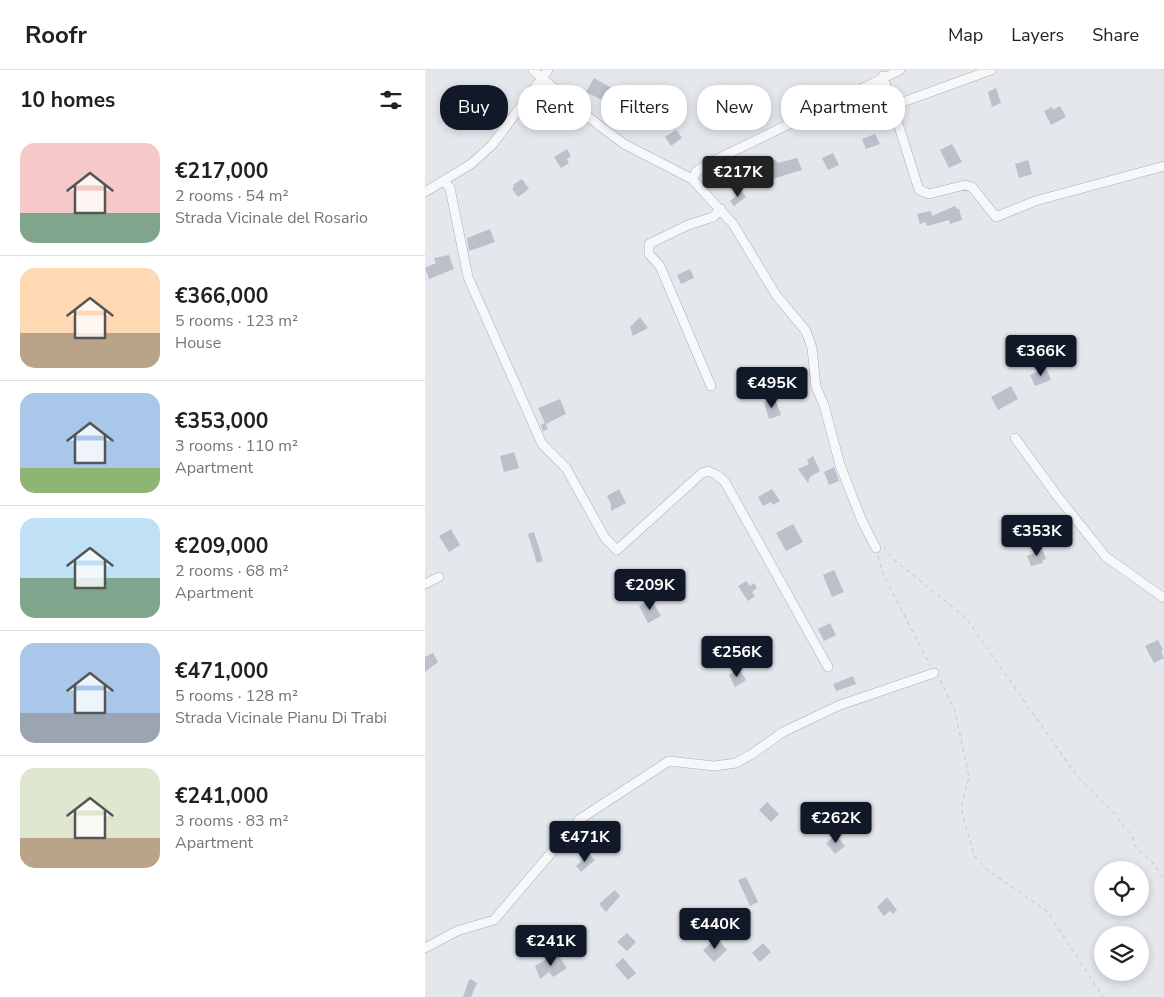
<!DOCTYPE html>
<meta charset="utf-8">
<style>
body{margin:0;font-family:"Nunito Sans",sans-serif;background:#f2f2f2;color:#202124;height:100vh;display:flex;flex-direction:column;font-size:19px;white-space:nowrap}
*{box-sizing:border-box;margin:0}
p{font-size:16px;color:#757577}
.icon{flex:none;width:28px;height:28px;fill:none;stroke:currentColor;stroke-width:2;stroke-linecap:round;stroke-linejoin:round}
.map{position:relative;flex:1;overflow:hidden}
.side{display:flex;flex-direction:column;background:#fff;width:425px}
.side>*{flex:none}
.top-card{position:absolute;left:15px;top:15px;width:475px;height:45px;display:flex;gap:10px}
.buttons{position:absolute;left:669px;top:791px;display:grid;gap:10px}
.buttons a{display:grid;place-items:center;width:55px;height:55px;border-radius:50%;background:#fff;box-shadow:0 2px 8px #0003;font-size:25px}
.price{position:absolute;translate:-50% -42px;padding:0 11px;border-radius:5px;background:#111827;color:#fff;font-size:16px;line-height:32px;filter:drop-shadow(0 1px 2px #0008)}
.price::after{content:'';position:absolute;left:50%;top:30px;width:15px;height:11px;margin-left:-8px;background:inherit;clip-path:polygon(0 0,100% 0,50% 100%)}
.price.selected{background:#222;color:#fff}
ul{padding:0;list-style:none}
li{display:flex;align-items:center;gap:15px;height:125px;padding:0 20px}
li+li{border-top:1px solid #e0e0e0}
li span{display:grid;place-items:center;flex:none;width:140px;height:100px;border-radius:15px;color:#555}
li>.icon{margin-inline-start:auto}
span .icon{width:60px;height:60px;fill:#fffc;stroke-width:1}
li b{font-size:21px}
h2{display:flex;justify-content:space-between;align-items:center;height:60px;padding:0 20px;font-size:21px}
.tag{padding:0 18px;border-radius:20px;background:#fff;box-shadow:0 2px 8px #0003;font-size:18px;line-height:45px}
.tag.selected{background:#111827;color:#fff}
header{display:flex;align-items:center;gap:30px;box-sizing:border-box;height:70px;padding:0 25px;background:#fff;border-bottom:1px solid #e0e0e0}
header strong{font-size:24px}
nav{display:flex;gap:28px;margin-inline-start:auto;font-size:18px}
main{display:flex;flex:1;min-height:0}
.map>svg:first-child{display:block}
.building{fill:#bbc0ca}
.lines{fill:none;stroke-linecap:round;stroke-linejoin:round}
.minor-casing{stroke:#a9aeb7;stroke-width:10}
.path{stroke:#c2c5cb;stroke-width:1;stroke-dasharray:4 4;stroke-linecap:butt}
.minor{stroke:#f7f8fa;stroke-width:9}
</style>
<header>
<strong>Roofr</strong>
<nav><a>Map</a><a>Layers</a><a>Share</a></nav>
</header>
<main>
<section class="side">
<h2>10 homes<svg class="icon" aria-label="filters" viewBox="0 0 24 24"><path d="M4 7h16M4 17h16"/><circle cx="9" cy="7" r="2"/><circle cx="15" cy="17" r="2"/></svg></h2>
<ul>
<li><span style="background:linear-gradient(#f6c9c9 70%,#7fa58c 0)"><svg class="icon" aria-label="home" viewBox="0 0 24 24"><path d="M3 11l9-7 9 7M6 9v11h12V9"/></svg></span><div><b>€217,000</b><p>2 rooms · 54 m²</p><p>Strada Vicinale del Rosario</p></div></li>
<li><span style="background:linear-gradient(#ffd9b3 65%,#b9a48a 0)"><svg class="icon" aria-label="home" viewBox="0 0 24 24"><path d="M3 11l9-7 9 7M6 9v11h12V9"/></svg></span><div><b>€366,000</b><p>5 rooms · 123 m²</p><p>House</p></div></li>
<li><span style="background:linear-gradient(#a9c7e8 75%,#8fb573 0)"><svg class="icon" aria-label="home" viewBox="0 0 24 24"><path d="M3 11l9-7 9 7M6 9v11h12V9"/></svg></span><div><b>€353,000</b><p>3 rooms · 110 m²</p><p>Apartment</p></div></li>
<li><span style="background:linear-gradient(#bfe0f5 60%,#7fa58c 0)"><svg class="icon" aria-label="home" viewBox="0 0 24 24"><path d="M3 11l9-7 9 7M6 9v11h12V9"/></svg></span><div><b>€209,000</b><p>2 rooms · 68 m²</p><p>Apartment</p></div></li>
<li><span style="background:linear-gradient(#a9c7e8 70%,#9aa5b1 0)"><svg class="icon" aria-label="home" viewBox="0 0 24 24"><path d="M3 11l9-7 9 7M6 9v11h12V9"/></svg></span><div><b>€471,000</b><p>5 rooms · 128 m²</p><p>Strada Vicinale Pianu Di Trabi</p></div></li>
<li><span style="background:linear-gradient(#dfe7d0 70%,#b9a48a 0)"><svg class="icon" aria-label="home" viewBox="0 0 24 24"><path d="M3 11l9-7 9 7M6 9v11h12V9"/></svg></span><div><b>€241,000</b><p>3 rooms · 83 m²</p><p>Apartment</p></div></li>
</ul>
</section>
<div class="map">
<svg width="739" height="927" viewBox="0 0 739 927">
<rect width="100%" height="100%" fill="#e4e7ec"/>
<path class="building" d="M169,8L204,28L201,34L185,25L181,32L161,22Z
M571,18L576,33L567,37L563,22Z
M332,20L337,33L328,37L322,24Z
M635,36L641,47L626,55L619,41L627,37L628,40Z
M304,43L308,52L297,58L292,50Z
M251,60L257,68L246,76L240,67Z
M450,64L455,74L441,79L437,69Z
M527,74L537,92L524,98L515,80Z
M142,79L146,86L142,89L144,93L136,98L129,87Z
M408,83L414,95L403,100L397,88Z
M372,88L377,100L344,110L338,94L350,90L353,93Z
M603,90L607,104L594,108L590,94Z
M97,109L104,119L93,127L87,119L89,117L88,115Z
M315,119L321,127L309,136L305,131L312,125L310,122Z
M530,136L532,139H534L537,150L525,154L524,150L502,156L500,152L495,154L492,144L506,141L507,146Z
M65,159L70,172L44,181L42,168Z
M24,185L29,199L4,209L0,198L11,193L9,188Z
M265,199L269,208L256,214L252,205Z
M215,247L223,258L208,266L205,257Z
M621,298L626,310L610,316L605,305Z
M586,316L593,329L573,340L566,327Z
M135,329L141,344L121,354L123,359L118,361L116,355L120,353L113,338Z
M350,329L356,345L344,349L339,332Z
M89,382L94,398L79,402L75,386Z
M388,386L395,401L385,407L383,413L373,399L384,394L382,390Z
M409,397L414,411L404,415L399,402Z
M194,419L201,433L186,441V434L182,426Z
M347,419L355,431L348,435L346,432L338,436L333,427Z
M368,454L378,472L361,481L351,463Z
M26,459L35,475L24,482L14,466Z
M109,462L118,491L112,493L103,464Z
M616,475L621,489L617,491L618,493L606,496L602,486L611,482L609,478Z
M409,500L419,522L407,527L398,505Z
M321,511L325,516L329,513L332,518L327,522L330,526L323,531L313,516Z
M226,529L236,546L223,553L214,536Z
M405,553L411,565L399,571L393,559Z
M733,570L738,580L736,581L739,588L729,593L720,576Z
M8,583L13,592L0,602V587Z
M314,599L321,610L310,617L304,605Z
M428,606L431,614L411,621L408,614Z
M342,732L354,744L346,752L334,740Z
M411,765L420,776L410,784L401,773Z
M164,784L170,790L156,802L151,796Z
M321,807L333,832L325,836L313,810Z
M190,820L195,826L181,842L174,834Z
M462,827L472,840L468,844L465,841L459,846L452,837Z
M202,863L211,872L202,881L192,872Z
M292,868L302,880L289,892L278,880Z
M338,873L346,882L335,892L327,883Z
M130,884L131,886L133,885L142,898L128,907L124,902L115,909L110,896Z
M198,888L211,903L203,910L190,895Z
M46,909L52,913L46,927H38L44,910Z"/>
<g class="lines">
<g class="minor-casing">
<path id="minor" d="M108,0L150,37L199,74L267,109L271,102L282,94L475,0
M458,6L494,120L504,124L540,115L547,117L571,147L610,131L739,96
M467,36L566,0
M267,109L308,154L351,225L381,261L387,278L391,317L399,335L415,395L437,451L451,478
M19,111L25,118L43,207L117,374L141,398L180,468L192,480L277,403L283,401L292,405L300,412L403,597
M0,122L46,94L67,75L123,0
M286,316L235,196L224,184V174L263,155L288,147L296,139
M590,368L633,427L681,487L739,528
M0,514L14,507
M0,878L32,861L69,850L155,749L244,691L289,696L311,693L327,684L358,662L415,635L509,603"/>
</g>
<path class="path" d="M459,477L467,488L541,548L652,706L686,740L707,766L711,777L728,793L739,808
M453,486L459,506L505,595
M515,610L530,641L544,707L536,738L549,785L561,799L622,841L678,927"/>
<use href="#minor" class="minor"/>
</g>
</svg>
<div class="buttons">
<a><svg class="icon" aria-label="locate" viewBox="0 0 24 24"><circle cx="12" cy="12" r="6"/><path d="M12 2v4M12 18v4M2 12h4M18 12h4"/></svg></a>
<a><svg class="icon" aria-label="layers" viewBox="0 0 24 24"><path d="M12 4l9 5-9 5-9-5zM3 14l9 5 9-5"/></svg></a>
</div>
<b class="price selected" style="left:313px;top:128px">€217K</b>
<b class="price" style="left:616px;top:307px">€366K</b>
<b class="price" style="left:347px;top:339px">€495K</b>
<b class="price" style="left:612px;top:487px">€353K</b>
<b class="price" style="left:225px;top:541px">€209K</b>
<b class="price" style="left:312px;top:608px">€256K</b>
<b class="price" style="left:411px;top:774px">€262K</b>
<b class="price" style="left:160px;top:793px">€471K</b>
<b class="price" style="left:290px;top:880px">€440K</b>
<b class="price" style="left:126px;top:897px">€241K</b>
<div class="top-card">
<a class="tag selected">Buy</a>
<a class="tag">Rent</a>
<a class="tag">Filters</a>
<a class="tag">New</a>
<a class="tag">Apartment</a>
</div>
</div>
</main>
